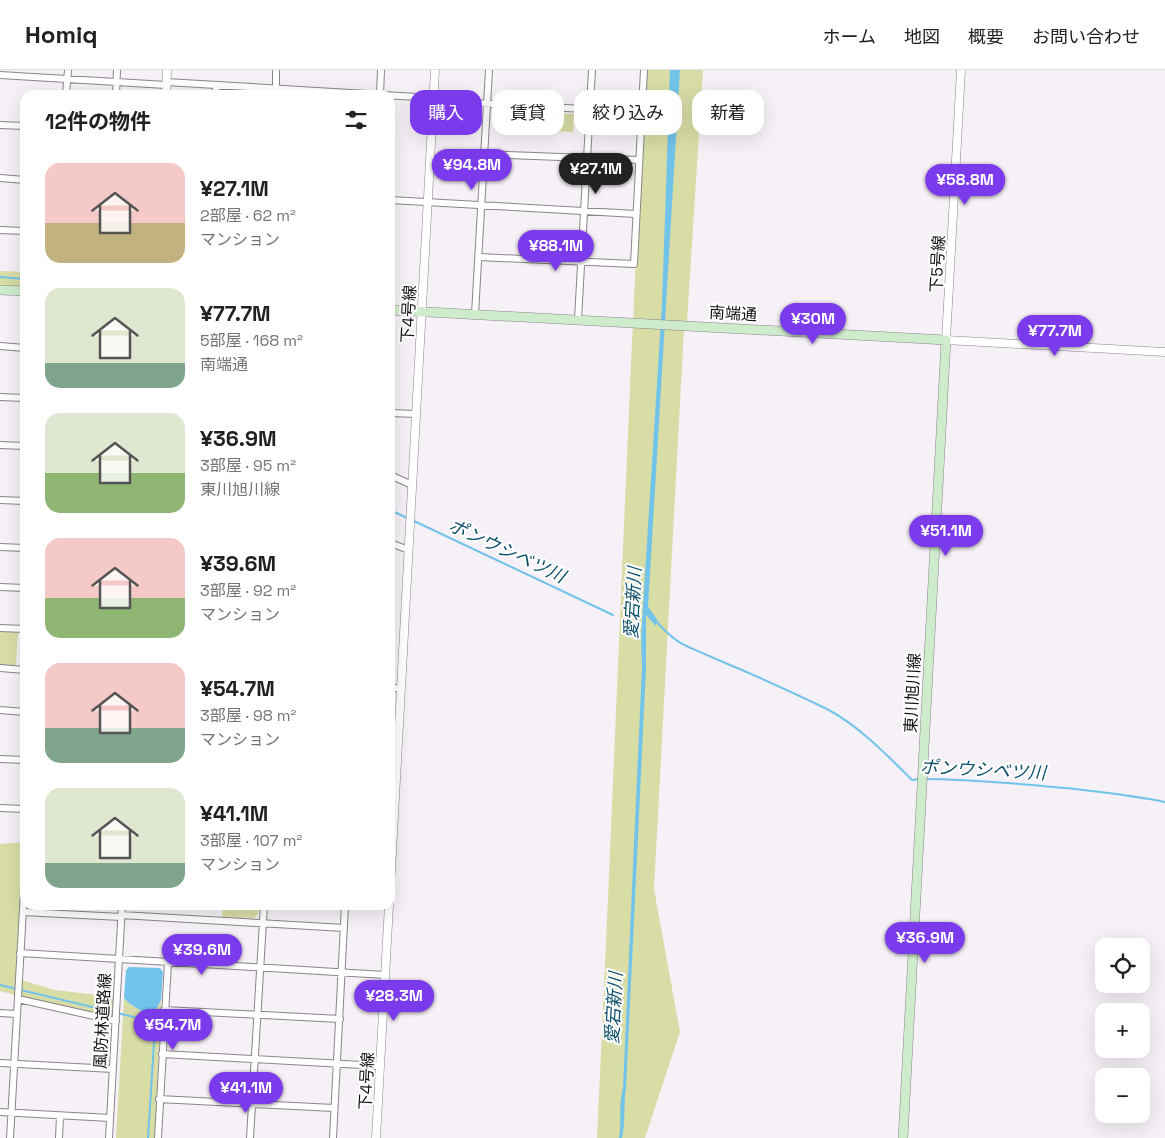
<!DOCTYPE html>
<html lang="ja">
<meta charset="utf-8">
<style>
body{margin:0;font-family:"Space Grotesk","Noto Sans JP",sans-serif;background:#f6f6f6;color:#202124;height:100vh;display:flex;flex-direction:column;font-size:19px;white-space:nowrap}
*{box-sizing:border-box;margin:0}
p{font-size:16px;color:#757577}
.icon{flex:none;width:28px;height:28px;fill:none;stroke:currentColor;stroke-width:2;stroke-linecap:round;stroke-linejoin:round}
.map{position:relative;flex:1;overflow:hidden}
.drawer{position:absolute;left:20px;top:20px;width:375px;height:820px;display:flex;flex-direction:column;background:#fff;border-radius:15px;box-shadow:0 5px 20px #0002}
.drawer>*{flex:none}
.guide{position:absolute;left:410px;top:20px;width:475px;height:45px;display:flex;gap:10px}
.fabs{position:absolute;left:1095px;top:868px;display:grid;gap:10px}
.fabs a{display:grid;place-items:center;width:55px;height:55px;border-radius:10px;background:#fff;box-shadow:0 5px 20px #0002;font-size:25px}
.price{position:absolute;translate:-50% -42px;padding:0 11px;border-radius:18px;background:#7c3aed;color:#fff;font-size:16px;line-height:32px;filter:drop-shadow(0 1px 2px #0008)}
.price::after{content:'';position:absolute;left:50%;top:30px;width:15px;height:11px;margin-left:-8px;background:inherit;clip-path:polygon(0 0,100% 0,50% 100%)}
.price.on{background:#222;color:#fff}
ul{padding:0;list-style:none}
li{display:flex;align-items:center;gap:15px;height:125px;padding:0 25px}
li span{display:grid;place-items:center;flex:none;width:140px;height:100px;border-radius:15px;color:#555}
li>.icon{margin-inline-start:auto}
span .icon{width:60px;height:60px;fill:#fffc;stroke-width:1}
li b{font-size:21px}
h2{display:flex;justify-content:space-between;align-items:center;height:60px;padding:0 25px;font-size:21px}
.pill{padding:0 18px;border-radius:15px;background:#fff;box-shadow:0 5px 20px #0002;font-size:18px;line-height:45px}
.pill.on{background:#7c3aed;color:#fff}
header{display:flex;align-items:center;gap:30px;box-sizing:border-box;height:70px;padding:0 25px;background:#fff;border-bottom:1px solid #e0e0e0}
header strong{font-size:24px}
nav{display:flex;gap:28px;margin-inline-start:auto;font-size:18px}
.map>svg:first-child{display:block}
.green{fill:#d8dda6}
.water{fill:#72c3ea}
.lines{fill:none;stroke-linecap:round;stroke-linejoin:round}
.stream{stroke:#72c3ea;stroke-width:2}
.minor-casing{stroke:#8a858b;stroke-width:8}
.tertiary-casing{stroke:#8a858b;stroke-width:9}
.secondary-casing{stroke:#8a858b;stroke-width:10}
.minor{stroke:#fff;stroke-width:6}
.tertiary{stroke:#fff;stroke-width:8}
.secondary{stroke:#ceeccb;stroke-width:9}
.labels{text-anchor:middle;stroke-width:4;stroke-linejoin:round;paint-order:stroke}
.street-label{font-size:16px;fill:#131114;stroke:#fff}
.water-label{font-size:18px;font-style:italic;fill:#0f526c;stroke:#fff}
</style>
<header>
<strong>Homiq</strong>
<nav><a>ホーム</a><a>地図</a><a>概要</a><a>お問い合わせ</a></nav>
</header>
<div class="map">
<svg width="1165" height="1068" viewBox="0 0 1165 1068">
<rect width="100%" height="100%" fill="#f6f0f7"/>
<path class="green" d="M645,0H703L687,252L684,258L654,819L680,962L645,1068H597C614,712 627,356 645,0Z
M545,43L574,44L573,62L544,61Z
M0,201L25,202V221L0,220Z
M0,561L18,562L16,595H0Z
M24,772L15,925L0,921V774Z
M223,835H259L258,844L254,848L222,847Z
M21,910L55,920L115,927L114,948L20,927Z
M124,928L130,934L155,949L156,940L161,930L155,1068H116Z"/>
<path class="water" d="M670,0H680L648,537L657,549L656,556L646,545V598L626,1018C623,1035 626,1051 622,1068H619C622,1050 618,1038 623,1018L642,597L641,568L662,233Z
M129,897L160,898L163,902L161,930L156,940L155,949L130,934L124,928L126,900Z"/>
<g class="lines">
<path class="stream" d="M0,207L25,209
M390,440L407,448
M414,451L613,545
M656,551C679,577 686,575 716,589C752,604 792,622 827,639C859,656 886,684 912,710L919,709
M924,709C972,709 1019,714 1066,718C1100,722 1132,725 1165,732
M0,915L134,947C145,952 152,959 154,972L148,1068"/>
<g class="minor-casing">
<path id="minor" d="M0,5L166,15
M166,12L434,28
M276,18V0
M66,25L68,0
M116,25L117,0
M216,25V15
M380,25L381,0
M434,31L642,42
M0,55L25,56
M485,84L639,90
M0,108L25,110
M390,130L636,144
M0,160L25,161
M479,187L634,194L644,0
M475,244L489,0
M578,249L592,0
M0,276L25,278
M0,327L25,328
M390,343L416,344
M0,375L25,376
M390,405L412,415
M0,430L25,431
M390,473L409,480
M0,477L25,478
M0,517L25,518
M0,558L25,559
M0,598L25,600
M390,618H401
M0,640L25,642
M0,689L25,690
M0,738L25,739
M23,842L121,847
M121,845L344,858
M20,883L385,905
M18,929L116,951
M164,940L340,949
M0,943L17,944
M162,984L380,996
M0,993L113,999
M159,1029L334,1038
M0,1042L110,1048
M10,1068L25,804
M59,1068L60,1046
M109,1068L122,835
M158,1068L168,893
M250,1068L264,835
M333,1068L345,835"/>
</g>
<g class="tertiary-casing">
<path id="tertiary" d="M961,0L946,270L1165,282
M166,25L167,0
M390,818L435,0
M376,1068L389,835"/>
</g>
<g class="secondary-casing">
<path id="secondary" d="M0,220L25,221
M390,240L946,270L903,1068"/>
</g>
<use href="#minor" class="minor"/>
<use href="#tertiary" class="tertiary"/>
<use href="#secondary" class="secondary"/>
</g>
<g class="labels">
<g class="street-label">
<text transform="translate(937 194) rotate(-87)" y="6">下5号線</text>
<text transform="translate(733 243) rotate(3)" y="6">南端通</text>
<text transform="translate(408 244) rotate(-87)" y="6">下4号線</text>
<text transform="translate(912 623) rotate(-87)" y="6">東川旭川線</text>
<text transform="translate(102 951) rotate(-87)" y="6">風防林道路線</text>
<text transform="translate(366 1011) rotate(-87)" y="6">下4号線</text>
</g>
<g class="water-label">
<text transform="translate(507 481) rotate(25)" y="6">ポンウシベツ川</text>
<text transform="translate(633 533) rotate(-87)" y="6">愛宕新川</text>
<text transform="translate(983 700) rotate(3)" y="6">ポンウシベツ川</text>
<text transform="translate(614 938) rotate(-87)" y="6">愛宕新川</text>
</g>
</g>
</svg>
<div class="fabs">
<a><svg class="icon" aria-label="locate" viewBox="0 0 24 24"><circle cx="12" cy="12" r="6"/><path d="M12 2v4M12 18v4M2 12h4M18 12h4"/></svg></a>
<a>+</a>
<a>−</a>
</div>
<b class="price" style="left:472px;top:121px">¥94.8M</b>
<b class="price on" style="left:596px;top:125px">¥27.1M</b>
<b class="price" style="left:965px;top:136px">¥58.8M</b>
<b class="price" style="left:556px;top:202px">¥88.1M</b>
<b class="price" style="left:813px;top:275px">¥30M</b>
<b class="price" style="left:1055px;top:287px">¥77.7M</b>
<b class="price" style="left:946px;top:487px">¥51.1M</b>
<b class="price" style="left:925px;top:894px">¥36.9M</b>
<b class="price" style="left:202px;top:906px">¥39.6M</b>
<b class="price" style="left:394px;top:952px">¥28.3M</b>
<b class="price" style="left:173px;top:981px">¥54.7M</b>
<b class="price" style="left:246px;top:1044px">¥41.1M</b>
<div class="guide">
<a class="pill on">購入</a>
<a class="pill">賃貸</a>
<a class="pill">絞り込み</a>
<a class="pill">新着</a>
</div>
<section class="drawer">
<h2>12件の物件<svg class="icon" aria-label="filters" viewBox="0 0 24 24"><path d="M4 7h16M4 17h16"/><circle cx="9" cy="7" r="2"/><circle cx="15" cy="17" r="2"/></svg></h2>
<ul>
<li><span style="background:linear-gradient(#f6c9c9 60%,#c2b280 0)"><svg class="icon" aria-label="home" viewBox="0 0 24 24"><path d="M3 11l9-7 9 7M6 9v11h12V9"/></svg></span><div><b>¥27.1M</b><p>2部屋 · 62 m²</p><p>マンション</p></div></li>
<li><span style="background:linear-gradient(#dfe7d0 75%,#7fa58c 0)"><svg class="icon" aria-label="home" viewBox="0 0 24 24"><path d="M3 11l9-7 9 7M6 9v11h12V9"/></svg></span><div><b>¥77.7M</b><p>5部屋 · 168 m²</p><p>南端通</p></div></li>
<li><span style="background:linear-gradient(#dfe7d0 60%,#8fb573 0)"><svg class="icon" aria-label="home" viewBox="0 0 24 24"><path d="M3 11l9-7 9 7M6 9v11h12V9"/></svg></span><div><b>¥36.9M</b><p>3部屋 · 95 m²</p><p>東川旭川線</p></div></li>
<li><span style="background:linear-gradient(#f6c9c9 60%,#8fb573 0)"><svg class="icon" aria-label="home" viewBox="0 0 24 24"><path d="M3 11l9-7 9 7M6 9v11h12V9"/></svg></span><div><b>¥39.6M</b><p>3部屋 · 92 m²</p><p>マンション</p></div></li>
<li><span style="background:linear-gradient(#f6c9c9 65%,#7fa58c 0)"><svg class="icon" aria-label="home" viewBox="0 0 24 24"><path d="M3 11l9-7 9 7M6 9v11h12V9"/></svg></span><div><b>¥54.7M</b><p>3部屋 · 98 m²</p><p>マンション</p></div></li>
<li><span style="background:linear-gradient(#dfe7d0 75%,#7fa58c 0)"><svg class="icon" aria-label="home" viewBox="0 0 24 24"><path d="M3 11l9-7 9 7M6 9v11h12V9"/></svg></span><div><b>¥41.1M</b><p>3部屋 · 107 m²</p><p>マンション</p></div></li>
</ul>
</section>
</div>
